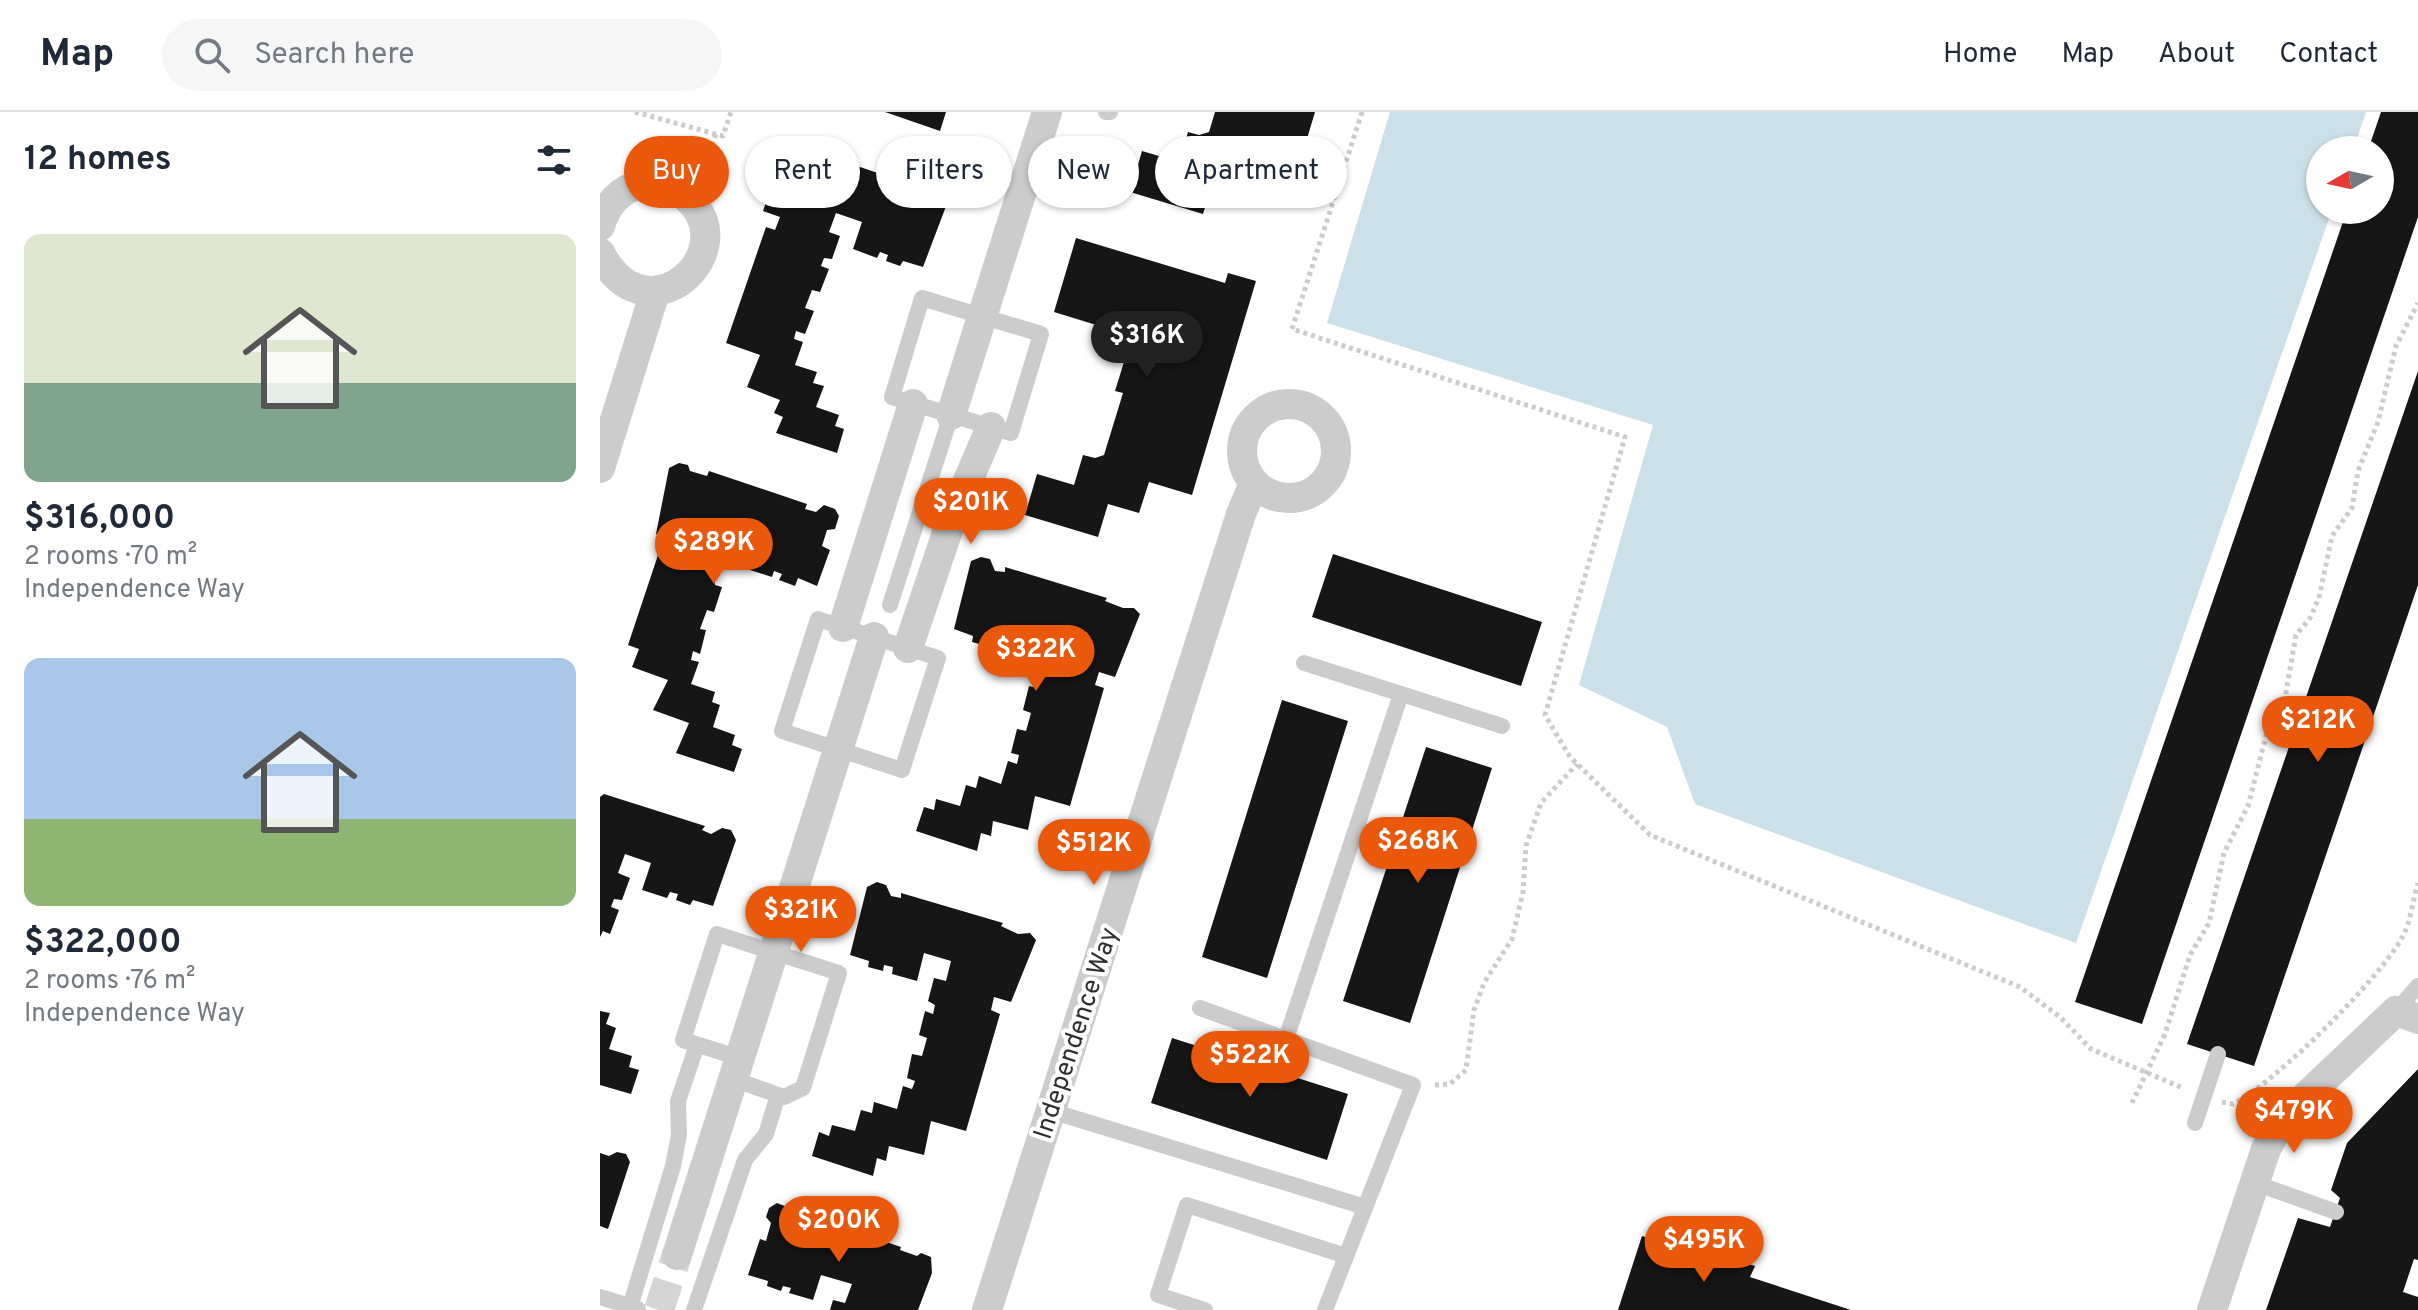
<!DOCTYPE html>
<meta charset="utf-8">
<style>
body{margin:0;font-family:Overpass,sans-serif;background:#f6f6f7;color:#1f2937;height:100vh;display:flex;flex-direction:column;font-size:30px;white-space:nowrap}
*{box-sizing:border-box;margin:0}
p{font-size:26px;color:#747a83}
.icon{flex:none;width:44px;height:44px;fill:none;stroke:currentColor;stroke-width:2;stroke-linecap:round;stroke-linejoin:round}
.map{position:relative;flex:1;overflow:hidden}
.panel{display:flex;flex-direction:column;background:#fff;width:600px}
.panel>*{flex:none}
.guide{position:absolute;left:24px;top:24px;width:760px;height:72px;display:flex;gap:16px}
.needle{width:52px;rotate:261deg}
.controls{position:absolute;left:1706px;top:24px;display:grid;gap:16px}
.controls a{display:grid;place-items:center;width:88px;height:88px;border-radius:50%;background:#fff;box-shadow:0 2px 6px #0004;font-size:40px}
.price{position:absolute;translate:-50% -68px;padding:0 18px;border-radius:28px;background:#ea580c;color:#fff;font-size:26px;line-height:52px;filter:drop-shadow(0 2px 4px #0008)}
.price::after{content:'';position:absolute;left:50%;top:48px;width:24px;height:18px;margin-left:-12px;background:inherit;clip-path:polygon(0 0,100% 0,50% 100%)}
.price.active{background:#222;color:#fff}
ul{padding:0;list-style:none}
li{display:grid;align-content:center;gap:16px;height:424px;padding:0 24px}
li span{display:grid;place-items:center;height:248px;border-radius:16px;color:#555}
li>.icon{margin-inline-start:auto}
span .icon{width:144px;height:144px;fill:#fffc;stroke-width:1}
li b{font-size:34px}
h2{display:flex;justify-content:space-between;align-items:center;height:96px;padding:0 24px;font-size:34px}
.chip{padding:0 28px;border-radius:36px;background:#fff;box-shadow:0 2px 6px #0004;font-size:28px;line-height:72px}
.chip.active{background:#ea580c;color:#fff}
header{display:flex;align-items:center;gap:48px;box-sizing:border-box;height:112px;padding:0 40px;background:#fff;border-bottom:2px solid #e0e1e3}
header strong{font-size:38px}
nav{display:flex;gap:44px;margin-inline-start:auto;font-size:28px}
.search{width:560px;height:72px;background:#f6f6f7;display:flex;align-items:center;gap:20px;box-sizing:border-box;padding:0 28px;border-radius:44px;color:#747a83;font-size:30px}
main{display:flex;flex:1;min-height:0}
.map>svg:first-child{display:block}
.water{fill:#cce0e9}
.building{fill:#161616}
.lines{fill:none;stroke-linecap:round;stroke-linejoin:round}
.minor-tunnel{stroke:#d5d5d5;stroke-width:30;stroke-dasharray:30 15;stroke-linecap:butt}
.path{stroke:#ccc;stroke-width:5;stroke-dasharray:4 4;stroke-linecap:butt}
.service{stroke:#ccc;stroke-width:16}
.minor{stroke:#ccc;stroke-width:30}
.labels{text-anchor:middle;stroke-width:8;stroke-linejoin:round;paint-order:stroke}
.street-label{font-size:26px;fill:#2f2f2f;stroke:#fff}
</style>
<header>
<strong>Map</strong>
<div class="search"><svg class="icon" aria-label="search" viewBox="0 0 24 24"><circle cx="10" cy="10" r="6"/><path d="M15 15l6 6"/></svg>Search here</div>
<nav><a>Home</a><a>Map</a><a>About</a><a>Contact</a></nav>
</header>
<main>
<section class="panel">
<h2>12 homes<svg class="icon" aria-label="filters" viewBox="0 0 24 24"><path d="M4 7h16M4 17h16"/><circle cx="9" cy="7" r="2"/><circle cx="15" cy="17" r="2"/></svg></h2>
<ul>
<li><span style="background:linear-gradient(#dfe7d0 60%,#7fa58c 0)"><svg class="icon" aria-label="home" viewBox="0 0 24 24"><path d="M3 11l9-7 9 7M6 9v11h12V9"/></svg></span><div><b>$316,000</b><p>2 rooms · 70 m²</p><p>Independence Way</p></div></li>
<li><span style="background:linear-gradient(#a9c7e8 65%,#8fb573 0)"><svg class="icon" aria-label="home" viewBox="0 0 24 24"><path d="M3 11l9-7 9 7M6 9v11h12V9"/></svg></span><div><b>$322,000</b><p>2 rooms · 76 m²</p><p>Independence Way</p></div></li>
</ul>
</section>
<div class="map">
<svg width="1818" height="1198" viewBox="0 0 1818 1198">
<rect width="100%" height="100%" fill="#fff"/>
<path class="water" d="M790,0H1766L1753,38H1720V98H1732L1476,831L1095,692L1067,615L979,573L1053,313L727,211Z"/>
<path class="building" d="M285,0H346L340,19Z
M615,0H715L697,60L654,47L645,78L613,69L603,102L530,80L542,39L579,50L588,20L599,23L609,20Z
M1781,0H1818V105L1542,912L1475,890L1747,98H1780V38H1768Z
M188,32L197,39L215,44L216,40L316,74L314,79L322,83L334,77L342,80L348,89L323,155L303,149L300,154L286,149L288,143L280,140L277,146L253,137L262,110L236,101L229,120L240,124L232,147L224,146L221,154L229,157L220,180L212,178L205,196L214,199L205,222L196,219L194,227L203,230L195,253L217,260L213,271L224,274L216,295L239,303L235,314L244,317L237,341L176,321L183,305L174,301L180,288L147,275L160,243L126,231L166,115L175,118L180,105L163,99L168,84L165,82L179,34Z
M476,126L625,171L628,161L656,169L592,383L549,370L539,401L508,392L498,425L425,403L437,362L474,373L483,343L495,346L504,343L523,281L515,279L532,224L454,200Z
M1818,259V473L1654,954L1587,932Z
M79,351L88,353L90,359L107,364L109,359L207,392L205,397L216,400L224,393L235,397L239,404L235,417L227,418L222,434L230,438L217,474L198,466L195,474L179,468L182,462L174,459L172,465L147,457L157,430L131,420L115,463V473L122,475L114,500L107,498L100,517L106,518L100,542L93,539L91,548L99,550L91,572L115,580L112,590L120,593L113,615L135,623L132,633L142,637L134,660L76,641L89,611L53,598L68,568L32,555L39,537L28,533L60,437L71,439L75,428L56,422L69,356Z
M733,442L942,510L921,574L712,505Z
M381,445L390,447L395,459L405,460V455L507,486L505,489L523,496H534L540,502L515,565L499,560L495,573L504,576L470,694L435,684L428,718L393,709L391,724L381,721L377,739L316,719L324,695L334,698L336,687L360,694L366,673L376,676L379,664L401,672L408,649L417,652L419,643L411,641L417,617L426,619L431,601L423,598L429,574L437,576L439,568L432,564L439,541L450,544L455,524L429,516L421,544L397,537V530L389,528L387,534L372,530L373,524L354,517L371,449Z
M682,588L748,609L667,866L602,845Z
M826,635L892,656L810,911L743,889Z
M4,682L105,714L102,718L111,722L122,716L131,718L136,728L113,794L93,788L90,793L76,788L78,782L70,780L67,786L42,778L51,751L25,742L18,761L30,766L22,788L14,787L11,795L19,798L10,822L3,819L0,825V685Z
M277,770L286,773L291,784L301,786V781L403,811L401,814L418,822L430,821L436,828L411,890L394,885L391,898L400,902L366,1019L331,1009L324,1043L289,1034L286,1049L277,1046L273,1064L212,1044L219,1020L229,1024L232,1013L255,1019L261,998L272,1001L274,990L297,997L303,974L312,977L315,969L307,966L312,942L322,944L327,926L319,923L325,899L333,902L335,893L328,889L334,866L346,869L351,849L324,841L317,869L292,862L293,855L284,853L283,859L268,855L269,849L250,843L267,775Z
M0,899L10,901L6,912L16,916L9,937L32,944L29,955L39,958L31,982L0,973Z
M572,926L748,982L727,1048L551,991Z
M1818,957V1148L1814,1147L1803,1180L1818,1185V1198H1666L1698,1106L1730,1115L1740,1086L1731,1078L1747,1031Z
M17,1040L26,1042L30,1050L8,1117L0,1114V1041L9,1044Z
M177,1091L187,1095L191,1103L201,1106L203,1102L301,1135L300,1138L317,1144L321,1141L331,1145L332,1161L318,1198H230L233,1188L245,1191L252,1172L221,1163L213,1188L189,1181L191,1176L183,1174L181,1179L167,1174L168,1169L148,1163L160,1127L166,1129L171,1111L166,1105L169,1096Z
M1042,1124L1088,1141L1091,1133L1155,1154L1150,1165L1251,1198H1018Z"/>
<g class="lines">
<path class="minor-tunnel" d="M59,1198L77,1143"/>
<path class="path" d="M35,0L123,24L131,0
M762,0L692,217L1025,325L945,603L970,645L1050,723L1420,875L1460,905L1491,937L1583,976
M102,64L116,22
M835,973L850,972L866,958L874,898L884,871L912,827L923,780L926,734L941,691L977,652
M1622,990L1633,992C1676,970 1780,867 1803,824C1811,809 1813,787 1818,771
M1532,991L1565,922L1590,843L1609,811L1624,741L1648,694L1666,624L1684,592L1696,523L1710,506L1719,486L1732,424L1752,396L1758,359L1778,310L1796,234L1818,191"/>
<path class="service" d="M506,0H510
M322,186L441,222L411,321L292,285Z
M290,493L351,303
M218,507L338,546L302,658L182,619Z
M704,551L902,614
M600,896L813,973L725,1198
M1796,899L1818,874
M686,927L801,582
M133,967L184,985L203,976L239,861L117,822L83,928L140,946
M451,999L765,1095
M1595,1011L1618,942
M1655,1071L1736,1100
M0,1185L38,1197
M30,1195L73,1054L79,1023L78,989L97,933
M94,1198L145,1048L166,1022L178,983
M605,1198L558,1183L587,1093L746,1144"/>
<path class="minor" d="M0,114C6,94 20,76 41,73C59,71 73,75 87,86C146,137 48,232 0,141
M642 339a47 47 0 1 1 94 0a47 47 0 1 1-94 0Z
M351,303L447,0
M0,356L55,180
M243,515L313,292
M308,536L352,406L391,315
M77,1143L274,525
M387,1198L641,402L654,371
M1612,1198L1666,1037L1683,1006L1796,899L1818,907"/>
</g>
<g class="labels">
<g class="street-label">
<text transform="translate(475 921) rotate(-72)" y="9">Independence Way</text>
</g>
</g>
</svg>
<div class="controls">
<a><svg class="needle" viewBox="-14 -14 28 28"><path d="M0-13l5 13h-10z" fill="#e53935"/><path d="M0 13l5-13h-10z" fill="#747a83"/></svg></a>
</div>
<b class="price active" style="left:547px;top:267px">$316K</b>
<b class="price" style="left:371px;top:434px">$201K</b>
<b class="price" style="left:114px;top:474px">$289K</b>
<b class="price" style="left:436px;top:581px">$322K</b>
<b class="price" style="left:1718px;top:652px">$212K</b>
<b class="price" style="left:818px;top:773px">$268K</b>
<b class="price" style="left:494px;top:775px">$512K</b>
<b class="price" style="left:201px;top:842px">$321K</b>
<b class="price" style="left:650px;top:987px">$522K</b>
<b class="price" style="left:1694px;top:1043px">$479K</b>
<b class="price" style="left:239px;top:1152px">$200K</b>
<b class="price" style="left:1104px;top:1172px">$495K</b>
<div class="guide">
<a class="chip active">Buy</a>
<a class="chip">Rent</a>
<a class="chip">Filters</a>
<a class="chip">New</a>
<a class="chip">Apartment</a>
</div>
</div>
</main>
